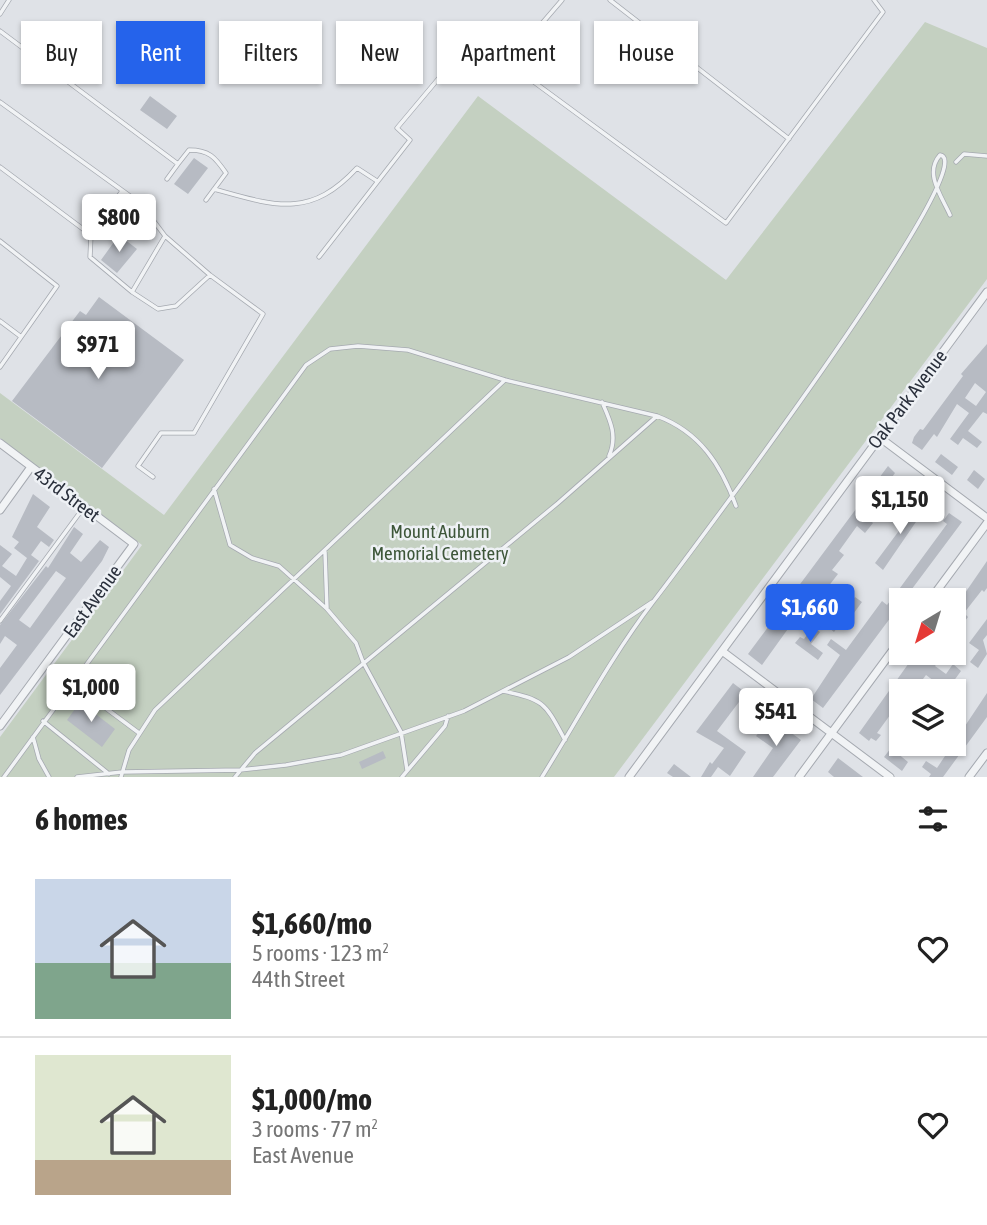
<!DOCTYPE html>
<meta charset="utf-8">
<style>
body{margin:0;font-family:"Asap Condensed",sans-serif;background:#f6f6f6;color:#222;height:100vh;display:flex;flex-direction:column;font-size:26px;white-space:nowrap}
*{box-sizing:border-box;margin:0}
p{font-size:23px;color:#767676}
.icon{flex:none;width:38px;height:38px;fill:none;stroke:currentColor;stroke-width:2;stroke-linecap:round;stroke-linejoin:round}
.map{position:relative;height:777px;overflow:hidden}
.panel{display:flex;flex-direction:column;background:#fff;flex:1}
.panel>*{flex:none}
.top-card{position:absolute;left:21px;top:21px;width:945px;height:63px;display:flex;gap:14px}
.needle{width:46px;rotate:218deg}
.controls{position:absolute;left:889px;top:588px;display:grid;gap:14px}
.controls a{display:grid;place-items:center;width:77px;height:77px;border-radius:0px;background:#fff;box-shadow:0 2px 5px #0004;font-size:35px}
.price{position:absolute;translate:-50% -60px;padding:0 16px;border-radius:7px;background:#fff;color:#222;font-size:23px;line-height:46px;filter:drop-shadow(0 2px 4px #0008)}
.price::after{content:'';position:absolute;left:50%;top:42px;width:21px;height:16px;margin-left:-10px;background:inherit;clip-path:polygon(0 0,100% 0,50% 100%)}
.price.current{background:#2563eb;color:#fff}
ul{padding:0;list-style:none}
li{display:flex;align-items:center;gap:21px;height:175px;padding:0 35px}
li+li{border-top:2px solid #e0e0e0}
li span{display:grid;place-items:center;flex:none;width:196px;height:140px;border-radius:0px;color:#555}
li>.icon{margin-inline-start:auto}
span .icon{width:84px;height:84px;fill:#fffc;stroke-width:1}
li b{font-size:30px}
h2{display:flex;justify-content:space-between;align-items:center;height:84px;padding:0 35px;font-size:30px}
.pill{padding:0 24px;border-radius:0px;background:#fff;box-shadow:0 2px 5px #0004;font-size:24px;line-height:63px}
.pill.current{background:#2563eb;color:#fff}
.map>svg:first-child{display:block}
.green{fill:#c4d0c1}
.building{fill:#b7bbc3;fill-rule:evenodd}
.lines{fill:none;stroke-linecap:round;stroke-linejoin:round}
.service-casing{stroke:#a5a9b0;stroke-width:5}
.minor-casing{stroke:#a5a9b0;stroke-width:9}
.service{stroke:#f1f3f5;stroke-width:3.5}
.minor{stroke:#f1f3f5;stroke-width:7}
.labels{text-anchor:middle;stroke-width:5;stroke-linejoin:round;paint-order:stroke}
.street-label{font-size:19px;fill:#2a303c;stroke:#eef1f5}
.park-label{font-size:19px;fill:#3d5639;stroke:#eef1f5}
</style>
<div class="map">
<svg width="987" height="777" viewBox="0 0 987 777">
<rect width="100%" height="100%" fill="#dfe2e7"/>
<path class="green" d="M925,22L987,48V279L614,777H0V737L142,545L0,438V393L164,515L478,96L726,280Z"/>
<path class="building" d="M150,96L177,116L167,129L140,110Z
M194,158L208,168L188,194L174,184Z
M119,235L137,249L117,273L101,260Z
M99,297L184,360L102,468L12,401L80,311L86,315Z
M987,344V414L983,412L968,431L982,442L977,448L963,438L958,445L950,439L969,413L957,404L937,437L934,434L922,450L912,443L914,437L920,429L923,430L963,376L961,374ZM975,383L986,392L976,406L965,398Z
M941,454L958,467L952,475L935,462Z
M888,466L895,473L885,487L891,492L870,520L873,523L865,533L857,526L839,551L844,555L832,570L838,574L824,592L818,587L762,665L748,654Z
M974,470L985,479L978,489L967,480Z
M33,494L50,507L37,527L54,540L49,547L41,541L31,555L39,561L0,614V601L11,586L0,577V545L12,554L2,566L16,576L27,558L14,548L19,542L12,537Z
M919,506L927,511L922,517L920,516L883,570L875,563L904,524L894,516L899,510L910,518Z
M949,513L962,522L823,708L811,699L840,655L827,645L831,639L846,650L882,601L887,605L897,592L947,524L943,521Z
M74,527L83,534L70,553L81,562L100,540L109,547L102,561L0,695V668L17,645L5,636L0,644V625L46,566L48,568ZM56,571L66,578L30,628L19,620Z
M987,561V588L984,592L982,590L964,613L968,617L954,636V609Z
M855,597L862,602L848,621L844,618L834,632L828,627L834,619L823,611L832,599L846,609Z
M987,619V635L983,640L987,654L978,668L970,662L979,650L969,643Z
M813,627L820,632L811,644L823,653L818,660L795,643L800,637L804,639Z
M916,653H945L935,666L946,674L953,664L961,671L953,682L963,689L957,696L954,691H932L938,684L926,675L914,691H901V700L877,733L881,735L876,741L871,738L869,741L859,733Z
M733,683L750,696L744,705L739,702L717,731L746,752L730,776L718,767L711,777H701L710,762L712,764L724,748L696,732Z
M987,693V717L943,777H929L931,774L922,767L926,761L937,768Z
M80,702L115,729L102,747L67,720Z
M771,718L801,740L773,777H753L773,748L756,736Z
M891,748L908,762L902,771L884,757Z
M383,751L386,758L362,769L359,762Z
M838,758L863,777H834L828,772Z
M674,764L691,777H673L667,773Z"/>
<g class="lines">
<g class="service-casing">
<path id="service" d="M610,0L789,139
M0,14L9,0
M0,31L178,164L167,179
M508,63L726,223L883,12L874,0
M0,102L141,204L165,236L132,292L90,257L91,235L0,167
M956,162L964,154L987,156
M178,164L189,150C209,150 215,157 226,173L206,200
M214,189C275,206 310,219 357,168L377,181
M91,235L122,191
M165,236L210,275
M0,241L57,286L0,367
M319,257L410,140L397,128L465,47L501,71L562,0
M132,292L158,309L176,306L210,275L263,314L194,433H161L138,466L153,477
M0,321L20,336
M602,402C610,420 618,436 609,456
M214,489L230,545L252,558L279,566L327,609L356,643L363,662L401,732L407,770
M325,552L327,609
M0,621L84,507
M72,683L139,733
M503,691C545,700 545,703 565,740
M43,721L109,774
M33,737L39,759L49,777
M4,777L306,365L330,349L358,346L408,350L505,380L657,416C700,432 721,465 736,506
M77,777L122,772L240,770L286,765L341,755L464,711L569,657L652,602
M121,777L129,750L155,710L505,380
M235,777L255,753L558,503L657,416
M402,777L445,726L448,716
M542,777C578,719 611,657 653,602C676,572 987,161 940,155C924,173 941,195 950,215"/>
</g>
<g class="minor-casing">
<path id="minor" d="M879,437L987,518
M0,443L134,544L0,726
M0,510L31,467
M930,600L987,523
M722,651L890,777
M629,777L987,292
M799,777L901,639
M969,777L987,753"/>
</g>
<use href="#service" class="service"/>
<use href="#minor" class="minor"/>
</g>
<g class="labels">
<g class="street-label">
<text transform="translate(907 399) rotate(-53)" y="7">Oak Park Avenue</text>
<text transform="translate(67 494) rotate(37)" y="7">43rd Street</text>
<text transform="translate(92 601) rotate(-54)" y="7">East Avenue</text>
</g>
<g class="park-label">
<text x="440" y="538">Mount Auburn<tspan x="440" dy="22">Memorial Cemetery</tspan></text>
</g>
</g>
</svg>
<div class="controls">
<a><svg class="needle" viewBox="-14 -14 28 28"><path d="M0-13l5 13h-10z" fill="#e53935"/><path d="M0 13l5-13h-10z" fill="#767676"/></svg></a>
<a><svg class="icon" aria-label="layers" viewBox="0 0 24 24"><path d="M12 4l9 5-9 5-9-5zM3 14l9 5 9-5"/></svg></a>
</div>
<b class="price" style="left:119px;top:254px">$800</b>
<b class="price" style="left:98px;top:381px">$971</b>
<b class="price" style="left:900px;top:536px">$1,150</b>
<b class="price current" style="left:810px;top:644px">$1,660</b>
<b class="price" style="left:91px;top:724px">$1,000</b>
<b class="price" style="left:776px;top:748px">$541</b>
<div class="top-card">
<a class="pill">Buy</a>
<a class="pill current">Rent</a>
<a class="pill">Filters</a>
<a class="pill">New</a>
<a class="pill">Apartment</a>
<a class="pill">House</a>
</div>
</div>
<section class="panel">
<h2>6 homes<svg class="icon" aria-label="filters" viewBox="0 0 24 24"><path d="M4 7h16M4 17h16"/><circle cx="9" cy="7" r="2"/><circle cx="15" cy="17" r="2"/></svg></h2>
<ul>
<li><span style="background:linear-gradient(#c9d6e8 60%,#7fa58c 0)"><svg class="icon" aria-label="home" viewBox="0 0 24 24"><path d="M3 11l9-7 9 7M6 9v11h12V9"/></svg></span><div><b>$1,660/mo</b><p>5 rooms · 123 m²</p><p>44th Street</p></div><svg class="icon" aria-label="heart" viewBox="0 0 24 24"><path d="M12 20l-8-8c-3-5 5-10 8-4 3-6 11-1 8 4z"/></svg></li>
<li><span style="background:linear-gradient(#dfe7d0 75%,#b9a48a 0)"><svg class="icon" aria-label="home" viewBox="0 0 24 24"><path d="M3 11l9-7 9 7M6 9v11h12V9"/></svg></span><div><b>$1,000/mo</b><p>3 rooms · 77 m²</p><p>East Avenue</p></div><svg class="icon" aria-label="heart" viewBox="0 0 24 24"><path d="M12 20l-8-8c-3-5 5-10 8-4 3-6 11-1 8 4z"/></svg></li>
</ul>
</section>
